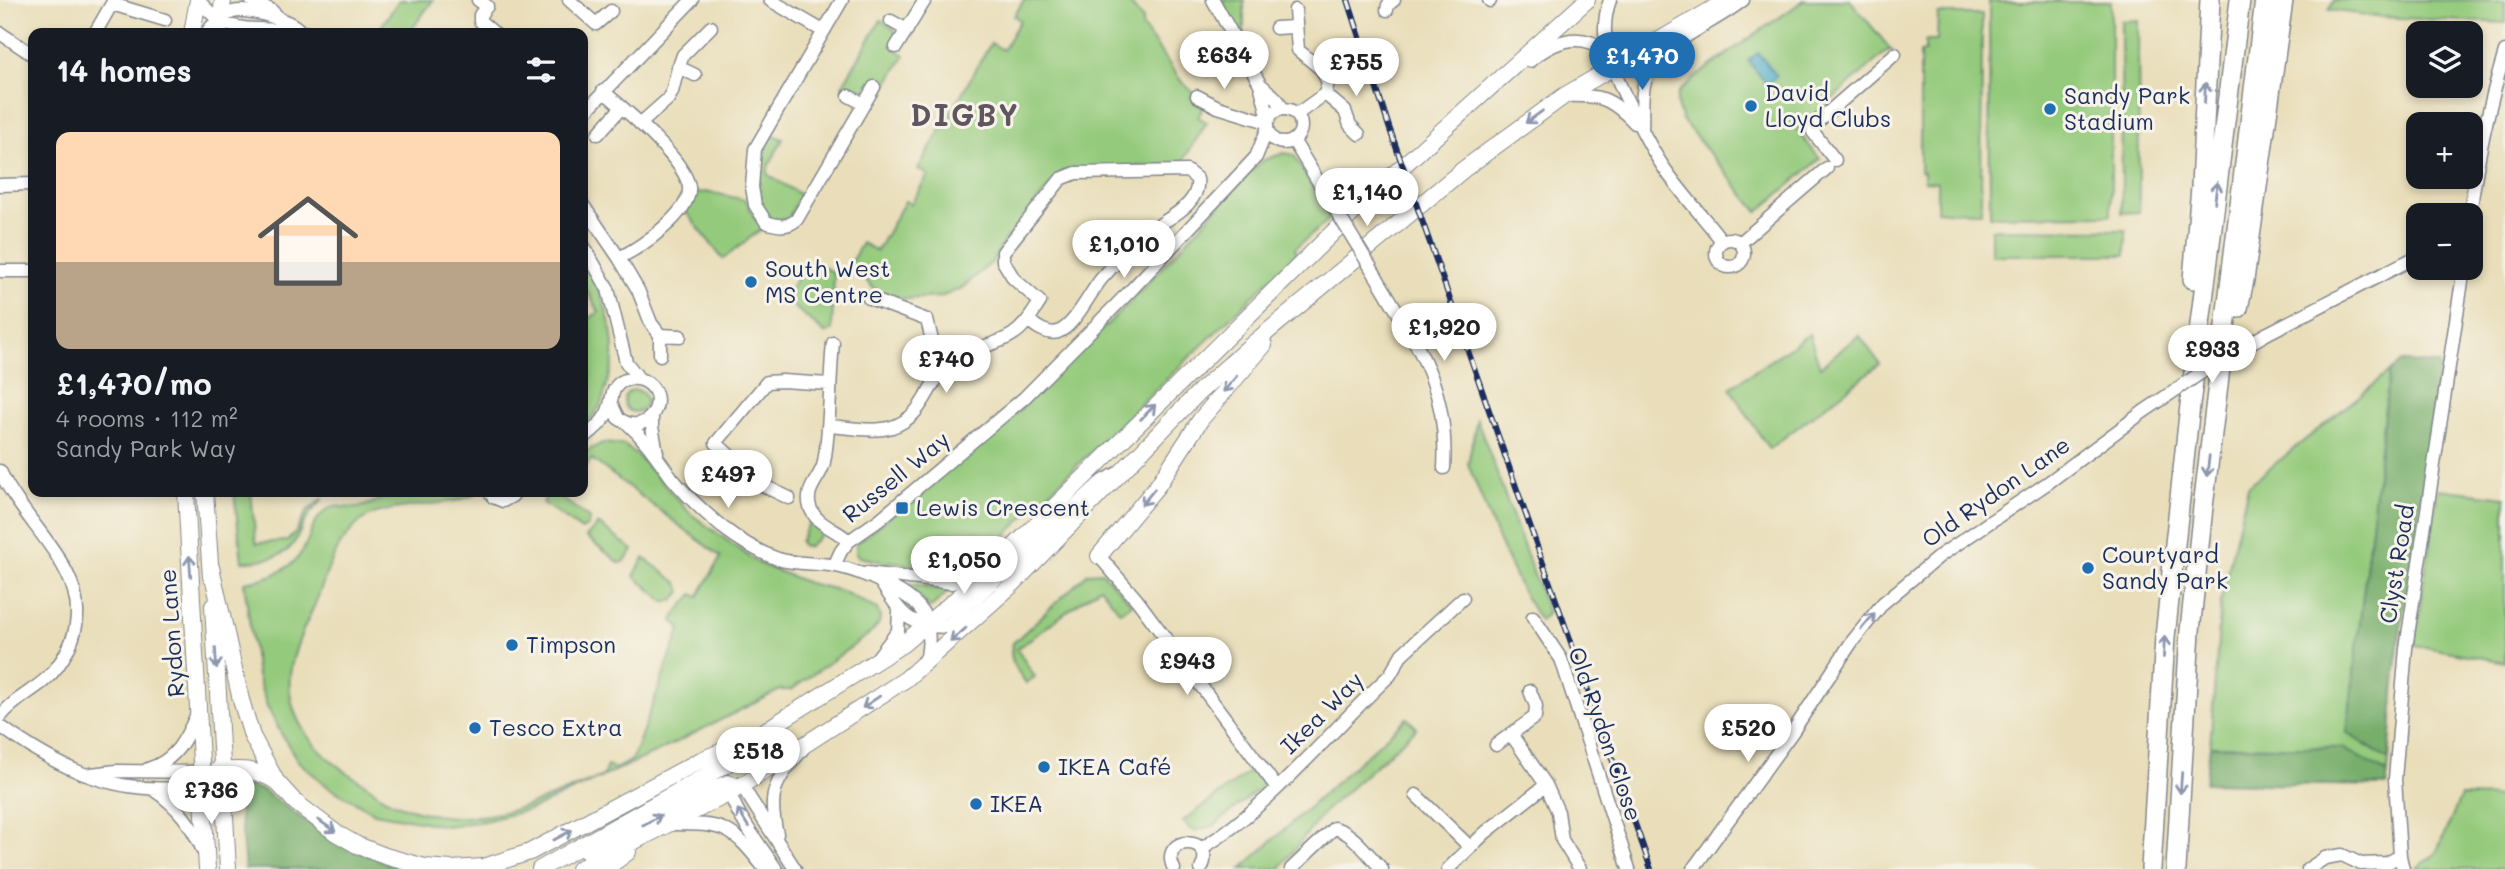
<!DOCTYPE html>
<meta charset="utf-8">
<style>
body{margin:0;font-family:Mali,sans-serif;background:#242831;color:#f1f3f6;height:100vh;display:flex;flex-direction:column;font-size:26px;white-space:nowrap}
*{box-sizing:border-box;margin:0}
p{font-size:23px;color:#9ea1a6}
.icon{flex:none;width:38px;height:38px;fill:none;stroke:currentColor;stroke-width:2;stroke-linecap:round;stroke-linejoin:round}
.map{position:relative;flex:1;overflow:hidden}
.details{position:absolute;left:28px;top:28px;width:560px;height:469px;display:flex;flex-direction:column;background:#171b24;border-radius:14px;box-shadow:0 4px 10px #0003}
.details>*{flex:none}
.controls{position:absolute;left:2406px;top:21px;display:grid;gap:14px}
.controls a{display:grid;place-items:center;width:77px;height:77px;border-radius:14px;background:#171b24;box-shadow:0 4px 10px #0003;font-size:35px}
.price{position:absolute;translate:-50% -60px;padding:0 16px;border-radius:24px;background:#fff;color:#222;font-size:23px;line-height:46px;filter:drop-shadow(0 2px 4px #0008)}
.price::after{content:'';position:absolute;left:50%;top:42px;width:21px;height:16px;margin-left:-10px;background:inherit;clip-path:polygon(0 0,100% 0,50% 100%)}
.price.selected{background:#1f6fb2;color:#fff}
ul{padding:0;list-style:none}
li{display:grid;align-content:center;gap:14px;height:371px;padding:0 28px}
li+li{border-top:2px solid #363941}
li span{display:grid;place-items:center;height:217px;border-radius:14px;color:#555}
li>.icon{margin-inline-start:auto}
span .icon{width:126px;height:126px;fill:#fffc;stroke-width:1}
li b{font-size:30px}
h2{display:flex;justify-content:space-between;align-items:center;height:84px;padding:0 28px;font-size:30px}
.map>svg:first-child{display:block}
.green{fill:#94ca7b;stroke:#587c6c;stroke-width:2}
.forest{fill:#77ae6b;stroke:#496e64;stroke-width:2}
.water{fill:#47a9c6;stroke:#316c92;stroke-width:2}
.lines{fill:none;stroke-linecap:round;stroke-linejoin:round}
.minor-casing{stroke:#82868c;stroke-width:15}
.major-casing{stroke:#82868c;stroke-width:18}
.highway-casing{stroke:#82868c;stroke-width:22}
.minor{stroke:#fff;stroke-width:12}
.major{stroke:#fff;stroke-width:16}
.highway{stroke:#fff;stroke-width:19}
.rail-casing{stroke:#1b2f5e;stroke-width:6}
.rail{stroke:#f7f3e8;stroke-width:3.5;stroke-dasharray:10;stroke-linecap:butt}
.minor-bridge-casing{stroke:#82868c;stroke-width:15;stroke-linecap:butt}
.minor-bridge{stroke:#fff;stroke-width:12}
.oneway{stroke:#8d97ae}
.poi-dot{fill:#1f6fb2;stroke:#f7f3e8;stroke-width:2.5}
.labels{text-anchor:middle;stroke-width:6;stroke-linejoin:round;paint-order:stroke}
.poi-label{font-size:23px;fill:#1b2f5e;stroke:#f7f3e8;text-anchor:start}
.street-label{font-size:23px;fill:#1b2f5e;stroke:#f7f3e8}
.district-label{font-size:30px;font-weight:bold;letter-spacing:2px;fill:#5f565f;stroke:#f7f3e8}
</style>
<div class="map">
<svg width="2505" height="869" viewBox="0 0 2505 869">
<rect width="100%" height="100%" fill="#f7f3e8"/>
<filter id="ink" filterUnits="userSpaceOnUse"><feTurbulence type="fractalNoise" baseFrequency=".0143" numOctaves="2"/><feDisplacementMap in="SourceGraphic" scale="14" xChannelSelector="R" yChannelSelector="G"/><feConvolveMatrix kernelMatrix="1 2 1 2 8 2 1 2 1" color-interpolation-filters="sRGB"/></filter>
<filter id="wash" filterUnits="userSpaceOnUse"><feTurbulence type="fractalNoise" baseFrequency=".00686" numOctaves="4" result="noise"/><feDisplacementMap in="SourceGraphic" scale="28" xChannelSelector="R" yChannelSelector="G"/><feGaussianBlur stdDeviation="1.57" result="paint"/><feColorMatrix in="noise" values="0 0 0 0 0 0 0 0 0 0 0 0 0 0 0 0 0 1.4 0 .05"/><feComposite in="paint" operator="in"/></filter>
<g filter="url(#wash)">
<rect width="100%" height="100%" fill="#e9deb9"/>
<path class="green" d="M399,0H433L409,33H377Z
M1024,0H1127L1143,19L1142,26L1182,82L1194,93L1191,97L1202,104L1203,108L1198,117L1207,122L1181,164L1063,171L1004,240L992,262L962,288L941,297L904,299L875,290L863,277L854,275V270L847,269L862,243L877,251L905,201L911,204L928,175L918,169L991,43L1003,50L1020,20L1014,16Z
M1221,0H1244V37L1247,48Z
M1804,0H1850L1892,51L1888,50L1797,130L1820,159L1758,212L1682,120C1679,112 1675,103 1678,94C1681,83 1787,13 1804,0Z
M2334,0H2505V23L2381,17L2329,10Z
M1989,2H2111V215L1990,216Z
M1938,14H1982L1981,212L1937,211V182L1924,181V172L1920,171V52L1925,51V41H1937Z
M881,20L894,29L897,36L891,46L905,55L883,91L869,83L863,93L856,94L842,86Z
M2138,20L2139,212L2122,213L2121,21Z
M773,135L783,139L768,167V175L801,195L790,214L792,216L785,220L771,219L761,206L758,193L759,156Z
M1284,153L1294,155L1330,219L1295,248L1297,253C1194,355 1087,453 985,556C953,582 927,568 890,561L888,563L859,557L856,554V544L1005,424L1129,303L1253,169L1264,160Z
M709,192L746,200L754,218L764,227L723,259L686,212L694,193Z
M1991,229L2126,230V255H1991Z
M583,262C602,293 615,324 613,361C612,370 608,379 606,388C602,402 599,411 589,421L583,412V406L588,401L583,393V323L599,312L583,284Z
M820,265L834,273L832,330L826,334L785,299L798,276Z
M1809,334L1820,367L1859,335L1880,364L1769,449L1730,388Z
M2389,372L2347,733L2389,760L2388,773L2342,748L2210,746L2221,600L2248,486Z
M624 401a11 11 0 1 1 22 0a11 11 0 1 1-22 0Z
M1477,419L1548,613L1540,621L1522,591L1499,542L1468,464Z
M602,443L624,445L637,455L691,514L758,563L808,583L842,591L877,609L880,617L879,623L872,632L791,690H780L661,750L532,809L485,821L446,826L375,813L328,787L298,761L282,735L267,706L257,676L244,582C267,579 291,571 303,550C311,536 313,518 328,509C337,504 345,508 354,508C365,508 375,500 385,498C415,493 447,492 477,492C465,507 391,502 365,518C356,524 349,533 343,541C329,560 324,583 315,604C305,625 293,651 290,674C285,727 326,762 367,785C373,789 378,795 384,798C407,810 435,817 460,817C511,818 557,794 603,776L607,766L615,769L632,760L681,628L673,621L676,614L693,594L698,597L721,557L592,459L586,466L583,464V453Z
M2438,489L2505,497V662L2414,645Z
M234,492H251L256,543L287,541L296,532L307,511L323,498C320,505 313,508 309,515C295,536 297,552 270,558C260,560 252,562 242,561Z
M548,492H553L589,518L588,525L582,530L543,503Z
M810,521L825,530L809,547L803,546L800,542Z
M598,524L633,550L625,561L620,563L586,537Z
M644,558L678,583L681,592L673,601H664L634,576Z
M1102,572L1132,604L1120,612L1100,587L1017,649L1035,677L1026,683C1017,670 1007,659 1013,643L1088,573Z
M902,583L947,589L949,591L930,608L921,598Z
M1407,718L1417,728L1326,810L1279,869H1241Z
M1253,769L1263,781V785L1215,825L1195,831L1189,828L1183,821Z
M2461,796L2505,797V869H2416L2436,853Z"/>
<path class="forest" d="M2402,362L2439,364L2423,487L2398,645L2389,760L2347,733L2389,372Z
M2210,746L2342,748L2388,773L2386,786L2205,783Z
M237,782L262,790L337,843L402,869H245Z"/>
<path class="water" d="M1758,53L1777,76L1767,84L1748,61Z"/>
</g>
<g filter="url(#ink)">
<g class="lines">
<g class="minor-casing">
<path id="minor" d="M198,0C204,6 211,14 218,19C242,36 281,25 307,33
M251,0L271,10L277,16
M478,0L487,6L480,15V21L494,33
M569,0L596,24L611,11
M770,0L823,31
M842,0L755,149L752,187L755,205L766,222C777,226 788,228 797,219L874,87
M1213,0L1260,84L1277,99L1283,109
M1489,0L1490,1
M1610,0C1597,36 1611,66 1626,98C1637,121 1648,144 1662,165C1680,192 1703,216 1722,241
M112,4L165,20
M1295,10L1298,50L1322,70L1328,83L1325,94L1297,114
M1387,10L1388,5L1394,0
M891,21L907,30
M1276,28L1294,27
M0,33L33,55
M95,33L114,0
M206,33C212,25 223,15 233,12C246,8 290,19 299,30
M896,47L925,0
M1530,61C1553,41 1579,31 1605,50
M678,67L695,75
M1260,84L1269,119
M603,91C624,109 685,159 689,187C692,213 639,248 619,258L638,290L651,323L660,335V355
M1325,94L1345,111L1350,125L1359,134
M849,96L864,104
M1197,96L1218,107L1267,122
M1565,96C1600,95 1610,97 1635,123
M1267 126a17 17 0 1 1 34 0a17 17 0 1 1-34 0Z
M583,114L692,0
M640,124L668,99L672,92L677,72L683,55L711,27
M1642,129C1643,115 1641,99 1644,85C1653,44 1713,25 1743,0
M598,134L621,108
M1293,140L1329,199
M1835,160L1813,132L1815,124L1895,54
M0,185L33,184
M583,205L619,258
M2470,215C2477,157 2488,108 2505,52
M1716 253a14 14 0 1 1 28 0a14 14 0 1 1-28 0Z
M1740,243L1827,168
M583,245L608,289L626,362L639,379
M0,271H33
M1376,276C1416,344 1449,385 1444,468
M869,298L927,320L935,352L946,368
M2266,334L2418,256
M660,335L680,336
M833,343C829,382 831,424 824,462C822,477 804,488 810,507C816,525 836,529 849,541
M652,416V427L657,453
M628,424C646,440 658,459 672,478C686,495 705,513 722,527C739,540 758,552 778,559C797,565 817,562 836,566C859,571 914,592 924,615C931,631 929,645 926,662
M828,426C848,427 873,433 892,427C924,416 925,389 945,368C967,345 990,349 1012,335C1025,327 1032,314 1040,302L1014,279L1003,261V252L1061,179L1076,173L1187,171L1197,179C1201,205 1167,218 1149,232C1133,246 1116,262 1102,278C1090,292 1075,326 1058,332C1048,335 1035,327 1029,320
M583,438C592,432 604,421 608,411C613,400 610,389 621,382C628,378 635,378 642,380C674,393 649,441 618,418L611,403
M0,471C30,537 116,587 57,667C41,689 17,695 0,717
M490,492L493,497L503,501L512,496L515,492
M789,498L760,484L716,443L767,382L782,381L829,384
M1099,556L1137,600L1277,788
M834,566L841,551L849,541L879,520L1024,398L1133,288L1256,157L1267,130
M867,573L952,583L984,573
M881,583C903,615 905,624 945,627L1100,483L1114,475
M1533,617L1561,659L1629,869
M878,657L898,631L899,610
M1530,691L1536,706L1535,717L1511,734L1546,785
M0,726C52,764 108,793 174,788C183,788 193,788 202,786C209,784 217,775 224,771
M1496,745L1511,734
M148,769C177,760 186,738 198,712
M91,774L116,771L203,772
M728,785C732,811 761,846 776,869
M154,790C179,807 192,825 204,853
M1416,795L1470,847
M670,824C725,824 731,825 765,869
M777,834C767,792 775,782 802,750
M1201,849C1272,805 1329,732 1390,675L1402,654L1463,598
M584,852L630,831L715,786L728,781L742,786L795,869
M1174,869C1157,834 1219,835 1201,869
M1291,869L1334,828C1353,832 1369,856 1382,869
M1448,869L1485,833L1546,785L1558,812L1562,840L1580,869
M1693,869L1793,731L1851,643L1883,603L1941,555L2049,482L2143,412
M2308,869L2325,858L2342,855L2361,864L2387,863L2400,856
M2403,869L2400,856L2395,779L2406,648L2464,268"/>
</g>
<g class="major-casing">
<path id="major" d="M192,33L198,0
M219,33L223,0
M186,492L207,869
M205,492L211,577
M1099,556L1158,485L1201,419L1264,345
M211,567L241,700L252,736L276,781L295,802L336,833L357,845L385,856L425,867L452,869L483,867L530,852L701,760L752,739L903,644L987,573L1374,192L1587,0
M213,606L228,869
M216,771C242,769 253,768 276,781
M540,869L732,761L751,741
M579,869L730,793L906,679L1014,583L1199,392L1249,347L1464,169L1564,96L1728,0
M605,869L628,852"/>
</g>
<g class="highway-casing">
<path id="highway" d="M2193,279L2201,187L2210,0
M2238,308L2244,280L2283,0
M2151,869L2165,637L2190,405L2240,0
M2176,869L2190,631L2203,507L2265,0"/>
</g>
<use href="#minor" class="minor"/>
<use href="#major" class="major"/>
<use href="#highway" class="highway"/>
<g class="rail-casing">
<path id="rail" d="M1348,0L1389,127L1651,869"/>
</g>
<use href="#rail" class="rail"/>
<g class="minor-bridge-casing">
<path id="minor-bridge" d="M1329,199L1376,276
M2143,412L2211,366L2266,334"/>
</g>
<use href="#minor-bridge" class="minor-bridge"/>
</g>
<defs><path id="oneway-shaft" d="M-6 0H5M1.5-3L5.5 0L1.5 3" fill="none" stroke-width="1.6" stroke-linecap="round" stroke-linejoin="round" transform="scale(1.75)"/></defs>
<g class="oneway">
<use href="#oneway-shaft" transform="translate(2205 93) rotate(-87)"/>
<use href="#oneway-shaft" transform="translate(1534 117) rotate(144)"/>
<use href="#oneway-shaft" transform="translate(2216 192) rotate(-83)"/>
<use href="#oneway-shaft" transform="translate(1230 384) rotate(130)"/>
<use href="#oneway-shaft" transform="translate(1148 412) rotate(-45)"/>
<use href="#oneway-shaft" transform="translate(2208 466) rotate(97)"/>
<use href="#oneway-shaft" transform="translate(1148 497) rotate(129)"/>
<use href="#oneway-shaft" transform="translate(190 566) rotate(-94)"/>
<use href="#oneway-shaft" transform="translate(1868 621) rotate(-50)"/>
<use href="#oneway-shaft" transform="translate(958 635) rotate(139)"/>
<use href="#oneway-shaft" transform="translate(2164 647) rotate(-87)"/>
<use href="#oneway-shaft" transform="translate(216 658) rotate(86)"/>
<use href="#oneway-shaft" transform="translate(871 702) rotate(146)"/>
<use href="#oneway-shaft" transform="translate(2181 783) rotate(94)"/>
<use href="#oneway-shaft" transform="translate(743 818) rotate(-122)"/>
<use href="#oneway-shaft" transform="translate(652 820) rotate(-28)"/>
<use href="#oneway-shaft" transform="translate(327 826) rotate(35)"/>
<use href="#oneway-shaft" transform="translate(563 835) rotate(-28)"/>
</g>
</g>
<g class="poi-dot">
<circle cx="1751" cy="106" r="7"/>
<circle cx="2050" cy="109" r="7"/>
<circle cx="751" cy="282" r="7"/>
<rect x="895" y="501" width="14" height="14" rx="3.5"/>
<circle cx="2088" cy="568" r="7"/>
<circle cx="512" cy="645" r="7"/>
<circle cx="475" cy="728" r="7"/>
<circle cx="1044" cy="767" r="7"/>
<circle cx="976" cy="804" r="7"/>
</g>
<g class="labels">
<g class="poi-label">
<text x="1765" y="101">David<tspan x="1765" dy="26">Lloyd Clubs</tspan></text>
<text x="2064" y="104">Sandy Park<tspan x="2064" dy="26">Stadium</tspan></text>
<text x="765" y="277">South West<tspan x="765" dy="26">MS Centre</tspan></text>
<text x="916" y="516">Lewis Crescent</text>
<text x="2102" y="563">Courtyard<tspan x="2102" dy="26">Sandy Park</tspan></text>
<text x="526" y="653">Timpson</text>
<text x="489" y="736">Tesco Extra</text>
<text x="1058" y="775">IKEA Café</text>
<text x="990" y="812">IKEA</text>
</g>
<g class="street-label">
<text transform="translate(896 477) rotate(-39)" y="8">Russell Way</text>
<text transform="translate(1996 492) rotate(-35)" y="8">Old Rydon Lane</text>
<text transform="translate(2397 564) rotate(-81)" y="8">Clyst Road</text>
<text transform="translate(172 633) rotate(-94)" y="8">Rydon Lane</text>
<text transform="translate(1322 713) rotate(-45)" y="8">Ikea Way</text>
<text transform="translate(1605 734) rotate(71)" y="8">Old Rydon Close</text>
</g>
<g class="district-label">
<text x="965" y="126">DIGBY</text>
</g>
</g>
</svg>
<div class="controls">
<a><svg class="icon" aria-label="layers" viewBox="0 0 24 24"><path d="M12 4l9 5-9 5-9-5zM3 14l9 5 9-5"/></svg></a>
<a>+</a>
<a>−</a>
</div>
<b class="price" style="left:1224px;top:91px">£634</b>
<b class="price selected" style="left:1642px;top:92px">£1,470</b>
<b class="price" style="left:1356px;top:98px">£755</b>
<b class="price" style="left:1367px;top:228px">£1,140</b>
<b class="price" style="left:1124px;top:280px">£1,010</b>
<b class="price" style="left:1444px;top:363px">£1,920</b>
<b class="price" style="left:2212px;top:385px">£933</b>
<b class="price" style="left:946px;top:395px">£740</b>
<b class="price" style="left:728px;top:510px">£497</b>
<b class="price" style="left:964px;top:596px">£1,050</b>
<b class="price" style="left:1187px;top:697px">£943</b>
<b class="price" style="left:1748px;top:764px">£520</b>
<b class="price" style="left:758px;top:787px">£518</b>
<b class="price" style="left:211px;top:826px">£736</b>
<section class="details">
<h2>14 homes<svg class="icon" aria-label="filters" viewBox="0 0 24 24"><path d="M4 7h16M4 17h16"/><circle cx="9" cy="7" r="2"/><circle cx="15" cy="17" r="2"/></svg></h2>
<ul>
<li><span style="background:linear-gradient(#ffd9b3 60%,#b9a48a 0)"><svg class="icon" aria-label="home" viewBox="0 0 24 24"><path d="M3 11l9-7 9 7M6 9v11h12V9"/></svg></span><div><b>£1,470/mo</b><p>4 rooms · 112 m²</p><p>Sandy Park Way</p></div></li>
</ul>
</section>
</div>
